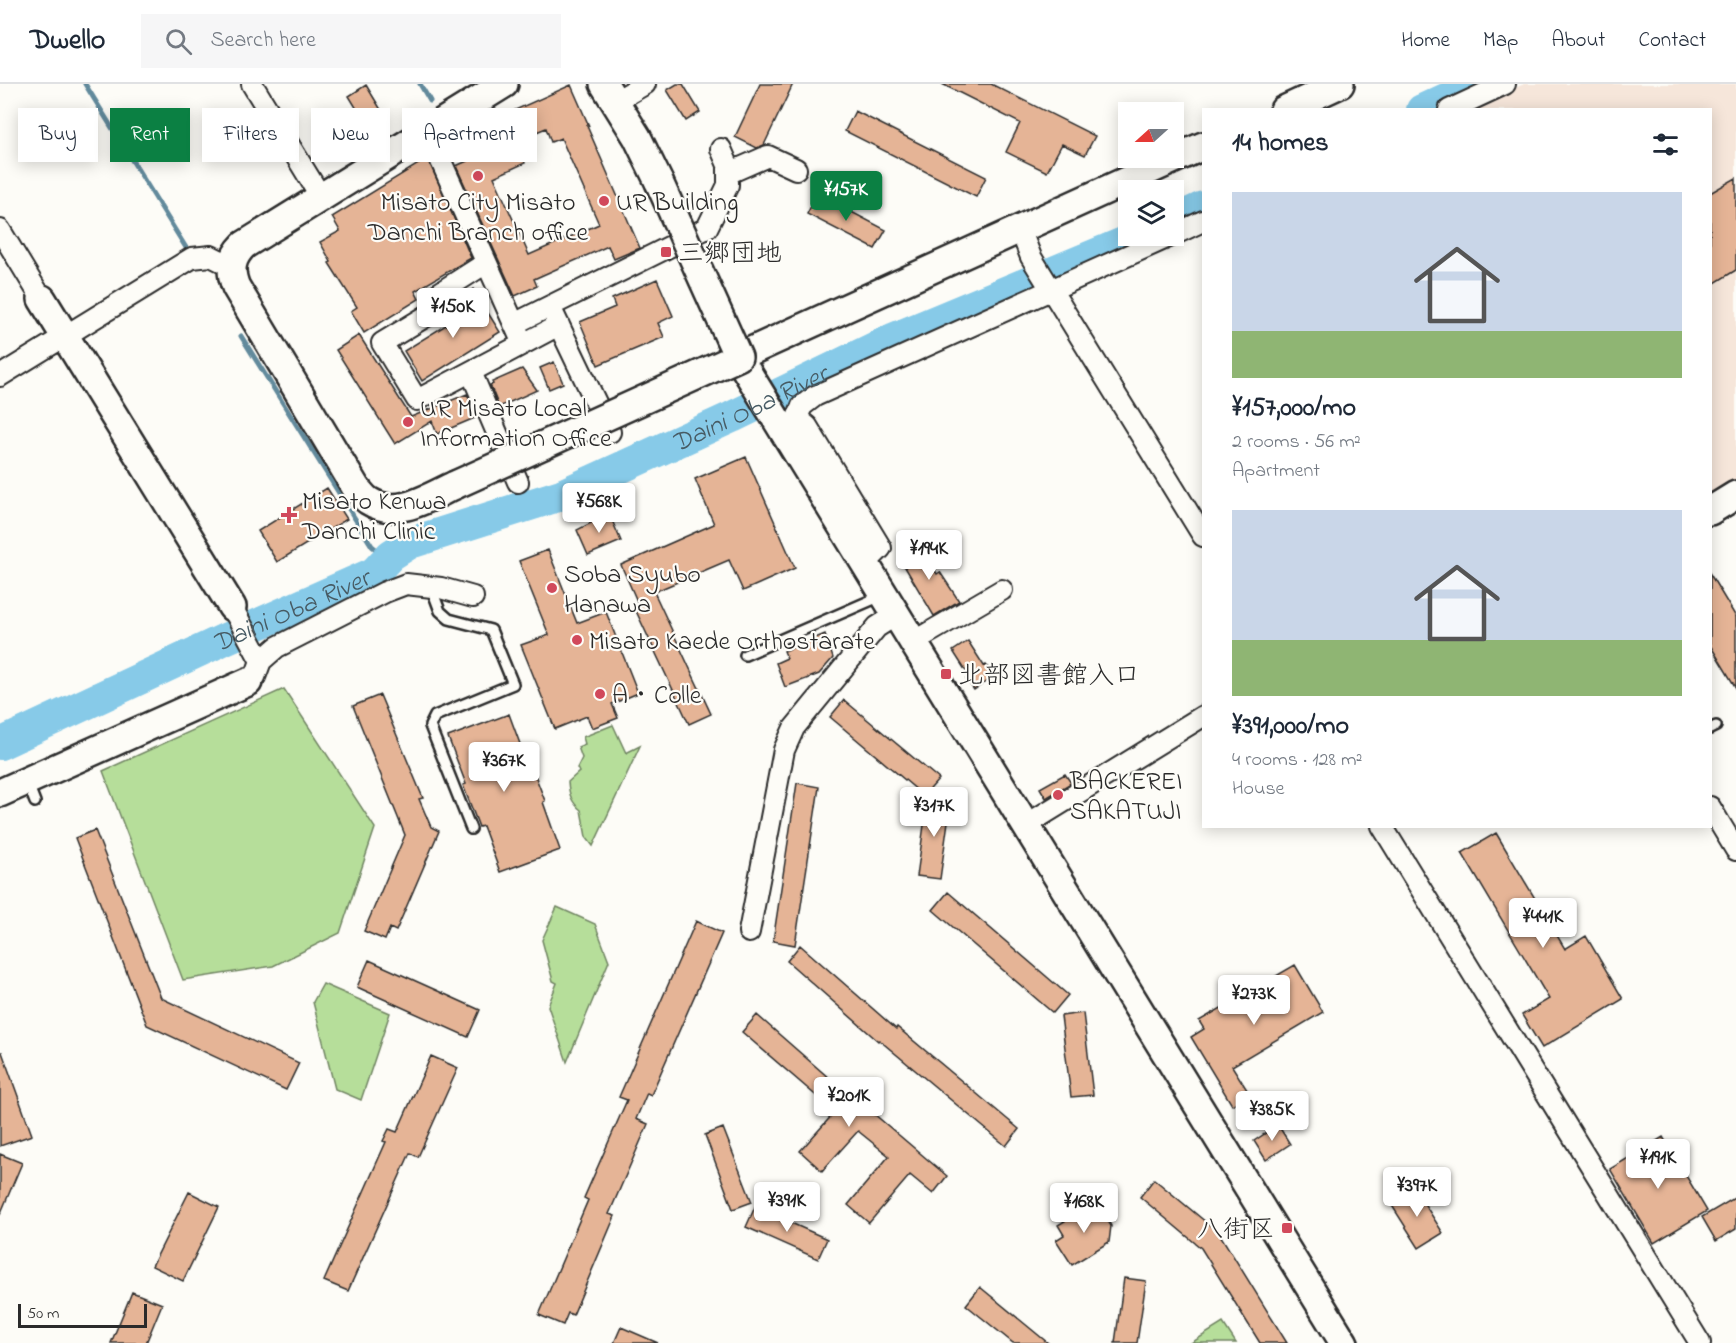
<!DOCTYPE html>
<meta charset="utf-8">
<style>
body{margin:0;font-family:"Indie Flower","Klee One",sans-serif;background:#f6f6f7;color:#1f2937;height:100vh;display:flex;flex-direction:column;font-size:22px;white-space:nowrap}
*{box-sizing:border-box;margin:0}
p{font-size:20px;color:#747a83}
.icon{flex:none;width:33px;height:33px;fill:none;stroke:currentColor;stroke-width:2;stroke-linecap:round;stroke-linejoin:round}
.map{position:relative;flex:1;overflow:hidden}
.side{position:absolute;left:1202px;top:24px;width:510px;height:720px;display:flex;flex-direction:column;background:#fff;border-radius:0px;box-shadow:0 3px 15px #0003}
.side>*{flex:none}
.top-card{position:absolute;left:18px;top:24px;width:570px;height:54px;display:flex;gap:12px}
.needle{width:39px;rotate:249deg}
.tools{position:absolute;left:1118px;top:18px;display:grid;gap:12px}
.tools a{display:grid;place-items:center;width:66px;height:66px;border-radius:0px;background:#fff;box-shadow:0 3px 15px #0003;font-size:30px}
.scale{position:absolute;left:18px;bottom:15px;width:129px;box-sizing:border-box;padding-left:6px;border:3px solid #2b2b2b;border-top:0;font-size:16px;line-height:21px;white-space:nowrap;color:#2b2b2b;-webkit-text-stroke:4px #fdfcf7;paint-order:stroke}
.price{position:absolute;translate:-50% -51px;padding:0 14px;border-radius:6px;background:#fff;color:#222;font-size:20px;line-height:39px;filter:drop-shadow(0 2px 3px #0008)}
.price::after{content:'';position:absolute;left:50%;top:36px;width:18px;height:14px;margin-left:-9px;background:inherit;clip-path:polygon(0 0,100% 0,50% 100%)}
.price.selected{background:#0b8043;color:#fff}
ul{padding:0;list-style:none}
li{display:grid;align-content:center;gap:12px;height:318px;padding:0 30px}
li span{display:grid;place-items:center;height:186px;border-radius:0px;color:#555}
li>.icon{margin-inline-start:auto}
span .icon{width:108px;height:108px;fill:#fffc;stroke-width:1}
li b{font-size:26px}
h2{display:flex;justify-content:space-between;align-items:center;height:72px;padding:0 30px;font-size:26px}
.pill{padding:0 21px;border-radius:0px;background:#fff;box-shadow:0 3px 15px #0003;font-size:21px;line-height:54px}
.pill.selected{background:#0b8043;color:#fff}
header{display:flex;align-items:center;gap:36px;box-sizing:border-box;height:84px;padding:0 30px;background:#fff;border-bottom:2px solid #e0e1e3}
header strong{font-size:28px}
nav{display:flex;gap:33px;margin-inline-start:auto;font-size:21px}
.search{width:420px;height:54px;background:#f6f6f7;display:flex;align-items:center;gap:15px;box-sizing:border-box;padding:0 21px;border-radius:0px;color:#747a83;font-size:22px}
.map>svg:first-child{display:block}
.built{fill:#f6e6da}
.green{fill:#b6de9a;stroke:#708462;stroke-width:1.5}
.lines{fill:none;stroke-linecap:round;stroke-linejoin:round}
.stream{stroke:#628a9c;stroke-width:5}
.river{stroke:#87cae8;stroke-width:32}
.building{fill:#e5b496;stroke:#2b2b2b;stroke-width:1.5;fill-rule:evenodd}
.lane-casing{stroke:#2b2b2b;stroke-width:14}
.street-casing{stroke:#2b2b2b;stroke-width:24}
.secondary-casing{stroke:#2b2b2b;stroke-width:32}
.lane{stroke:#fdfcf7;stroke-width:9}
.street{stroke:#fdfcf7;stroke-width:20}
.secondary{stroke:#fdfcf7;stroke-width:27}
.secondary-bridge-casing{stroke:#2b2b2b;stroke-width:32;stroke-linecap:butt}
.secondary-bridge{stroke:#fdfcf7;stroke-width:27}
.poi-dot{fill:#d1495b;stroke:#fdfcf7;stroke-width:2}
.labels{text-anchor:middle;stroke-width:4.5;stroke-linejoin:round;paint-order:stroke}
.poi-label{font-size:26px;fill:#2b2b2b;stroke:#fdfcf7;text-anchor:start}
.water-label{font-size:27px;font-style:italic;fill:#475b64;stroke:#fdfcf7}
</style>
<header>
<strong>Dwello</strong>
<div class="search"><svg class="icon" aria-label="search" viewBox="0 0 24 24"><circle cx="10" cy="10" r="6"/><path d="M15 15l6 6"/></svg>Search here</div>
<nav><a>Home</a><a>Map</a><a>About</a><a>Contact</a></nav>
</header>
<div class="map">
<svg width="1736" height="1259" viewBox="0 0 1736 1259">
<rect width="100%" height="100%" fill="#fdfcf7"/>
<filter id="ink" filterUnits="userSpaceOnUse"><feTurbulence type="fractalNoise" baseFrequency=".0167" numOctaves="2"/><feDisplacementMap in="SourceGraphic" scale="12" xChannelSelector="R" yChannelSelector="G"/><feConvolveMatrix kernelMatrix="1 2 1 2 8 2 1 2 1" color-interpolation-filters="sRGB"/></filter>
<g filter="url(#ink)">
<path class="built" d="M1524,0H1736V397L1710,413V26H1468Z"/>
<path class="green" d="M284,605L375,744L340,849L273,882L183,896L103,687Z
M613,641L626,669L640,662L593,762L586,753L581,726C571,718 569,710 568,698L579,688L577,684L582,674L578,663L585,660L583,653Z
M557,823L595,840L609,877L567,978L548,922L557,899L553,897L542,856Z
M323,900L390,929L361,1016L335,1005L313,918Z
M1223,1239L1236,1259H1191Z"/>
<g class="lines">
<path class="stream" d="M85,0L188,167
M420,0L430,17
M241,252L372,462L388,475"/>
<g class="river">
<path d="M1422,26L1478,0"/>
<path d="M1173,137L1203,123"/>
<path id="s1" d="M0,660L225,555L374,489L391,471L410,459L561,411L732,333L895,254L1140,152"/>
</g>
</g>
<path class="building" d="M677,0H683L700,28L686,37L667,6Z
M760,0H793L764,61L757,64L735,53Z
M942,0H991L1095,52L1085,71L1062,60L1047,88L1006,68L1020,39Z
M366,1L389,39L372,50L349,12Z
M571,1L589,42H587L640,164L614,175L608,162L534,195L537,202L515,212L456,82L474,74L465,53L517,30L515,26ZM546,44L551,58L561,54L599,140L529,171L494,93L525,79L515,57Z
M855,27L986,93L976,113L845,47Z
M428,74L471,174L415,207L419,215L364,249L351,227L357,223L329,179L331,178L320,158L340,147L332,133Z
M1736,94V186L1710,202V109Z
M817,110L886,146L875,165L807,130Z
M657,195L673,232L658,239L664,253L598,281L580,238L615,223L612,215Z
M473,205L500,248L422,297L404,267L467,228L459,214Z
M359,251L411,333L467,310L477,333L437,350L432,337L395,360L336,266Z
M554,278L563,299L549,305L540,284Z
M522,285L537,306L499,323L490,301L493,300L492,298Z
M746,373L795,484L743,507L729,476L654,508L711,630L689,640L636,527L640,524L621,481L714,440L695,395Z
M327,404L347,435L277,478L258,447Z
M608,427L621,457L588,471L577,446L591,439L589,435Z
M919,460L937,490L940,488L959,517L934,532L899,473Z
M548,466L577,539L606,528L638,609L612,620L618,634L592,644L587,632L555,645L521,561L549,551L519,477Z
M1710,490L1736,533V604L1710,561Z
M825,550L833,574L819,590L785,603L776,579L787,574L784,567Z
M968,557L984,582L986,581L994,592L974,606L966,595L969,592L953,567Z
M380,611L423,714L419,715L431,743L439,747L396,847L390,844L385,856L364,847L405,751L353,622Z
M844,616L939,695L924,712L830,633Z
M509,630L530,687L533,686L545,717L543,718L560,766L500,788L483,742L479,743L463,701L466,700L448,653Z
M1065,690L1071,699L1046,714L1040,704Z
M797,699L819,703L795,861L773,857Z
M928,712L951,716L940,795L917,792Z
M95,746L161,914L299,979L286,1006L147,941L75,754Z
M1496,749L1565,865L1586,852L1623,915L1542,964L1522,931L1549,915L1462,769Z
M948,808L1068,911L1053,929L933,826Z
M696,837L722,849L651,1011L647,1009L636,1035L648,1040L609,1130L615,1132L573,1231L568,1229L563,1241L539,1231L588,1116L584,1114L627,1016L619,1013Z
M800,861L896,945L897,943L1019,1045L1006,1062L879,956L878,957L787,877Z
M369,876L480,926L468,953L357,903Z
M1295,881L1323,928L1232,982L1249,1009L1232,1021L1191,953L1204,945L1199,937Z
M1083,929L1093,1011L1071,1013L1061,932Z
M757,931L853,1015L854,1013L947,1092L933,1110L910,1091L869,1139L848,1121L889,1072L858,1047L822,1087L800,1067L835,1028L742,948Z
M0,968H2L32,1051L0,1062Z
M431,972L458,984L418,1073L410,1069L348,1207L324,1197L386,1058L383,1057L389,1045L397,1048Z
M1278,1041L1290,1060L1266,1076L1254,1057Z
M723,1044L752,1118L733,1125L705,1051Z
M1663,1053L1707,1127L1654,1159L1610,1085Z
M0,1070L22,1079L0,1131Z
M1154,1095L1219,1149L1287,1259H1260L1201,1164L1140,1113Z
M1415,1105L1443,1149L1419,1164L1391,1120Z
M189,1108L219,1123L183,1197L152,1182Z
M1736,1113V1145L1716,1157L1702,1133Z
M1098,1120L1111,1142L1109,1158L1072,1181L1056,1156L1064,1151L1058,1141L1083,1126L1084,1129Z
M755,1123L827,1155L818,1175L746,1143Z
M1124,1194L1146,1197L1137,1259H1115Z
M980,1203L1048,1259H1013L966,1221Z
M132,1208L162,1220L146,1259H111Z
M621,1243L658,1259H614Z"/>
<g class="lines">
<g class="lane-casing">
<path id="lane" d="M431,503L440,527L449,535L491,546L513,600L435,632L430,642L471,745
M745,571L881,512
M1710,645L1716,642
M28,700L35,718"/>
</g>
<g class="street-casing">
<path id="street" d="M252,0L321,113
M616,17L645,0
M1449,26L1505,0
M440,75L519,251
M729,89L768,72L796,85
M1020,145L1031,173L1203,452
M0,146L42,215
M1173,151L1203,137
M486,179L436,211L443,222L382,259L417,316L559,241
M554,231L610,348
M514,240L707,144L728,101V81L721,65
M471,288L518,398
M0,292L192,174L211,172L231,182
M865,480L881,464L807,342L797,334L802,322L815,312L1171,152
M232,523L261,577
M913,558L1002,506
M248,598L255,593L261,577L277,563L385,508L406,500L441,504L473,513
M1710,723L1736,766
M1026,741L1203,632
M1382,742L1700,1259
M749,848L784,666L794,644L877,543L896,531"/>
</g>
<g class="secondary-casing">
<path id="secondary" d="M604,0L637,53L659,98
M1284,26L1340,0
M1203,62L738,273L1344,1259
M42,215L232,523
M455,401C429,413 397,435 369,417C364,414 360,408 356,404L236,203C229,186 231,174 244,161L504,0
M1710,427L1736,411
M0,709L248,598"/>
</g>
<use href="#lane" class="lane"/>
<use href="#street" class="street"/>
<use href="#secondary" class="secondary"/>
<g class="secondary-bridge-casing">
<path id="secondary-bridge" d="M455,401L738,273L659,98"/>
</g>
<use href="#secondary-bridge" class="secondary-bridge"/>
</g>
</g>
<g class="poi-dot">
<circle cx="478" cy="92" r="6"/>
<circle cx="604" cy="117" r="6"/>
<rect x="660" y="162" width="12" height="12" rx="3"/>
<circle cx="408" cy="338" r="6"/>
<path d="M286 422h6v6h6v6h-6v6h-6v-6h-6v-6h6z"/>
<circle cx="552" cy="504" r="6"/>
<circle cx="577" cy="556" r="6"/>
<rect x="940" y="584" width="12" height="12" rx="3"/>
<circle cx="600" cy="610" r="6"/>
<circle cx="1058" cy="711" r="6"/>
<rect x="1281" y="1138" width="12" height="12" rx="3"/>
</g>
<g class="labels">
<g class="poi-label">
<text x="478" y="126" text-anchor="middle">Misato City Misato<tspan x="478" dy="30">Danchi Branch office</tspan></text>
<text x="616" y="126">UR Building</text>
<text x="678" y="177">三郷団地</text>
<text x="420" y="332">UR Misato Local<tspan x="420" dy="30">Information Office</tspan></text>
<text x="302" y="425">Misato Kenwa<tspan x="302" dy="30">Danchi Clinic</tspan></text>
<text x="564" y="498">Soba Syubo<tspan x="564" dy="30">Hanawa</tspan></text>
<text x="589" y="565">Misato Kaede Orthostarate</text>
<text x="958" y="599">北部図書館入口</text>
<text x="612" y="619">A・Colle</text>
<text x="1070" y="705">BACKEREI<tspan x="1070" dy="30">SAKATUJI</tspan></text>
<text x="1275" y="1153" text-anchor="end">八街区</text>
</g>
<g class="water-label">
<text dy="9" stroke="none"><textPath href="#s1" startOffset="824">Daini Oba River</textPath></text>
<text dy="9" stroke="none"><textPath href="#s1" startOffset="320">Daini Oba River</textPath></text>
</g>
</g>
</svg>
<div class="tools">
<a><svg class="needle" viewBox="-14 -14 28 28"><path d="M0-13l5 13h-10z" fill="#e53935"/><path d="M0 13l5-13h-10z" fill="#747a83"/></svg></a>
<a><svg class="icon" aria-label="layers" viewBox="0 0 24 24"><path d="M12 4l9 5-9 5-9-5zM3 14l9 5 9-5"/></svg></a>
</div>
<div class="scale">50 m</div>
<b class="price selected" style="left:846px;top:138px">¥157K</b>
<b class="price" style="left:453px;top:255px">¥150K</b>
<b class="price" style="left:599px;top:450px">¥568K</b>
<b class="price" style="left:929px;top:497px">¥194K</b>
<b class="price" style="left:504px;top:709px">¥367K</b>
<b class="price" style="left:934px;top:754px">¥317K</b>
<b class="price" style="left:1543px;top:865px">¥441K</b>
<b class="price" style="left:1254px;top:942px">¥273K</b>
<b class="price" style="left:849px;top:1044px">¥201K</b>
<b class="price" style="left:1272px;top:1058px">¥385K</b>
<b class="price" style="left:1658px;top:1106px">¥191K</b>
<b class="price" style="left:1417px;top:1134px">¥397K</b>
<b class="price" style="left:787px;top:1149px">¥391K</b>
<b class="price" style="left:1084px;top:1150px">¥168K</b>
<div class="top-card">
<a class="pill">Buy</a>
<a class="pill selected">Rent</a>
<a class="pill">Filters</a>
<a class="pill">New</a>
<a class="pill">Apartment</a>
</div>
<section class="side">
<h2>14 homes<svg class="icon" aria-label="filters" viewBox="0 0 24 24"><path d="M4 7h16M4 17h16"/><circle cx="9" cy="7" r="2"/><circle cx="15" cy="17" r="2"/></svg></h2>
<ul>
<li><span style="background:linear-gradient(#c9d6e8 75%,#8fb573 0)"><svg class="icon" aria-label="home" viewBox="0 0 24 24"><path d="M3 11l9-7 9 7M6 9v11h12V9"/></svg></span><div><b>¥157,000/mo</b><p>2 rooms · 56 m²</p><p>Apartment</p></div></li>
<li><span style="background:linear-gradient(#c9d6e8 70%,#8fb573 0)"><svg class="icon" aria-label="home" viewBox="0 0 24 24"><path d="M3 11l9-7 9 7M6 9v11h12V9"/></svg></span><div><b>¥391,000/mo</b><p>4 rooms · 128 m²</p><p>House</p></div></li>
</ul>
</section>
</div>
